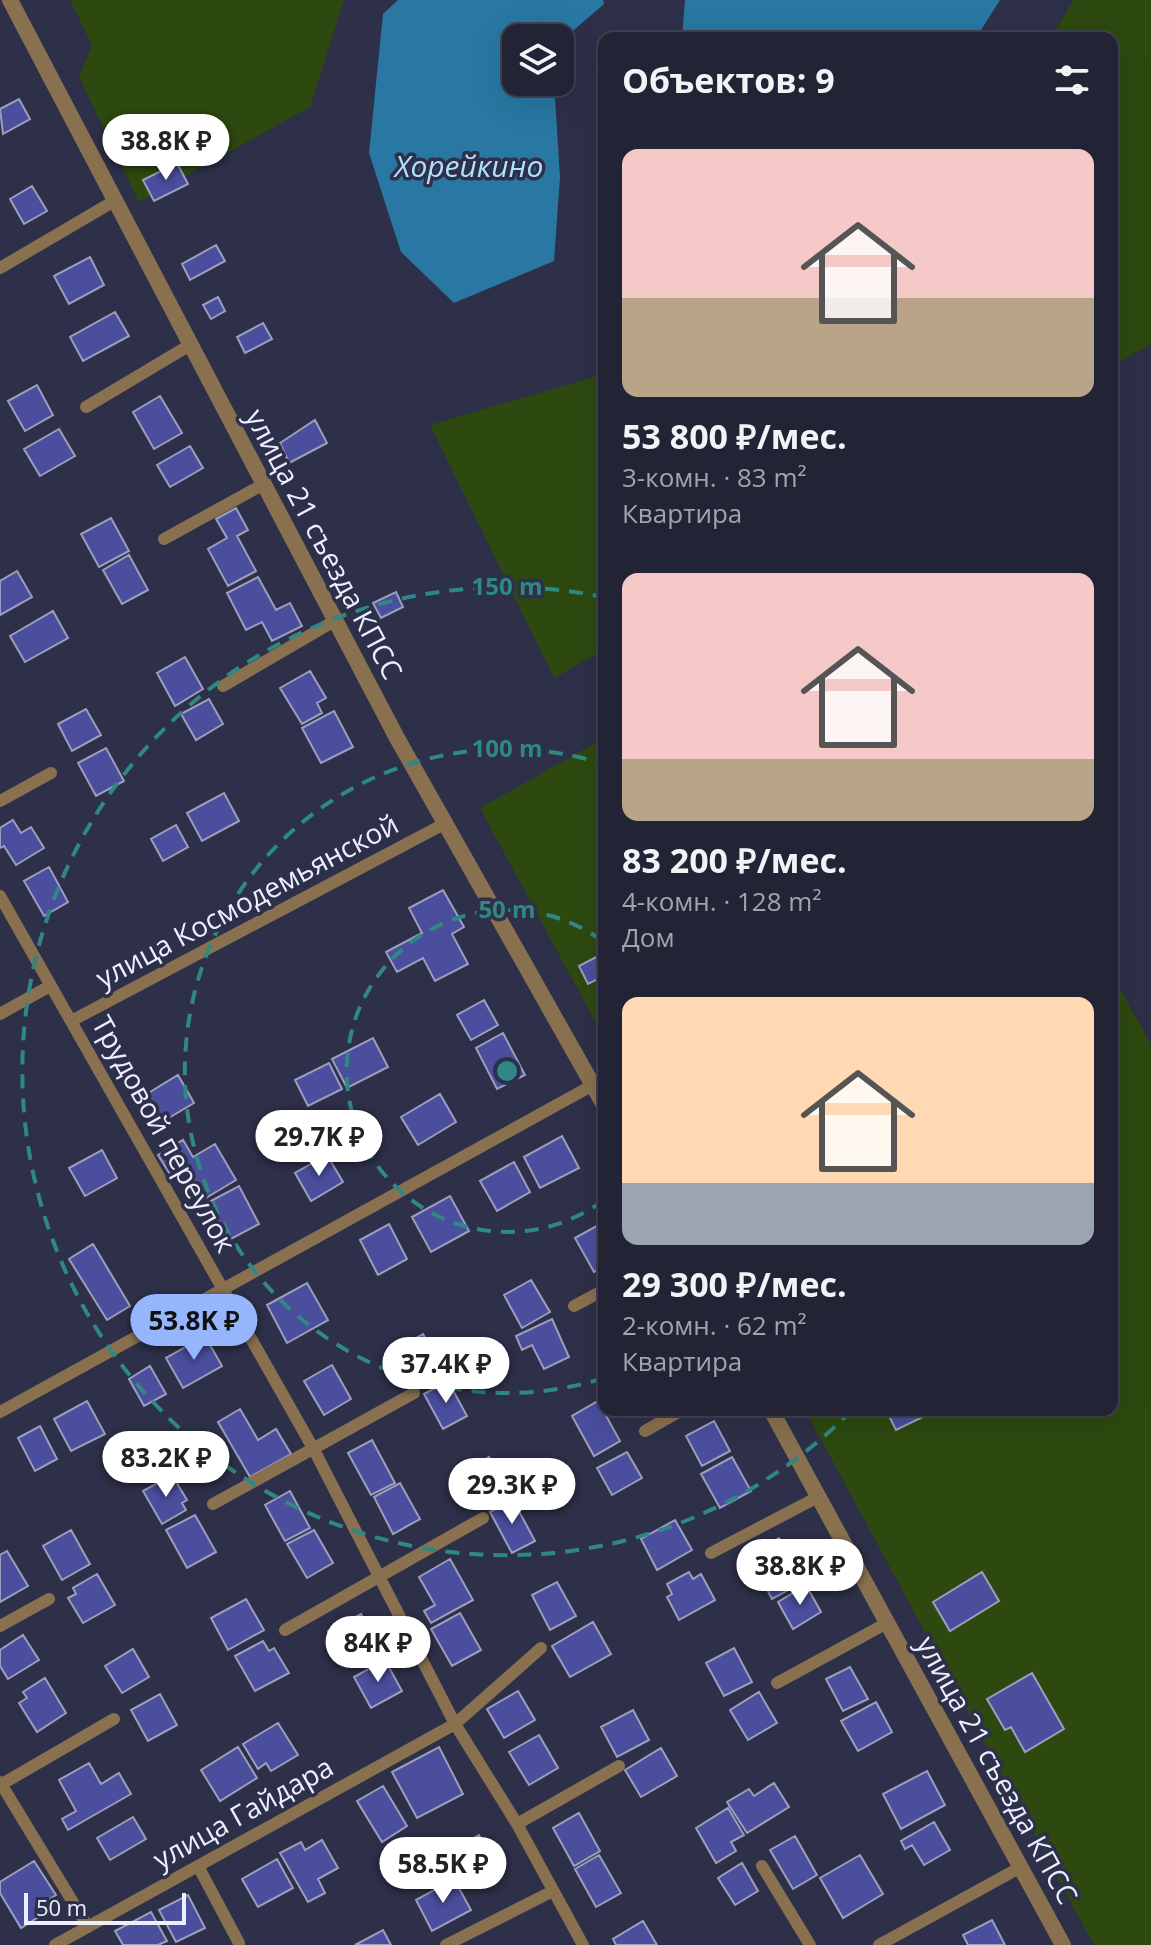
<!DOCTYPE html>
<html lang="ru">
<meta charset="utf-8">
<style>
body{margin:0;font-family:"Open Sans",sans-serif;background:#2e3042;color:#f1f3f6;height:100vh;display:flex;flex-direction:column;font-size:30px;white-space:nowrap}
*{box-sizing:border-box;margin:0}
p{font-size:26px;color:#a2a4ad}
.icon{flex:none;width:44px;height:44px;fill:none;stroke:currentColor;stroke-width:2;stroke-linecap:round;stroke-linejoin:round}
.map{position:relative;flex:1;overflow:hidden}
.drawer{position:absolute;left:598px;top:32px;width:520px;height:1384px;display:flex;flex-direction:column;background:#222436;border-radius:16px;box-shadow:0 8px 32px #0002,0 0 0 2px #3f4151}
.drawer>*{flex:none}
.fabs{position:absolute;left:502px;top:24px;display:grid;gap:16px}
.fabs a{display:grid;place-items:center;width:72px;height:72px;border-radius:16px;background:#222436;box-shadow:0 8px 32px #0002,0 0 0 2px #3f4151;font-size:40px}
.scale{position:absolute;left:24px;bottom:20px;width:162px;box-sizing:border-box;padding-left:8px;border:4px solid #ecefff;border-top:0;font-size:22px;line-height:28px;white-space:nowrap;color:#ecefff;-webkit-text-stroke:6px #2d3048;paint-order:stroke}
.price{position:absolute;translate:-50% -68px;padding:0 18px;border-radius:28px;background:#fff;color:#222;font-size:26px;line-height:52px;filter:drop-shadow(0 2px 4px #0008)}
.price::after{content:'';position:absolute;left:50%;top:48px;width:24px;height:18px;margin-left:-12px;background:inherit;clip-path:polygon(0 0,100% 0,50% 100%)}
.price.selected{background:#95b6fd;color:#111}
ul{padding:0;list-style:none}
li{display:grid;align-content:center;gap:16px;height:424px;padding:0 24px}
li span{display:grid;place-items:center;height:248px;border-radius:16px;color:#555}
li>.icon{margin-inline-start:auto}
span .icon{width:144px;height:144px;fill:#fffc;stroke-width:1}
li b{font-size:34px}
h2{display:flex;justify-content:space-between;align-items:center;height:96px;padding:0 24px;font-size:34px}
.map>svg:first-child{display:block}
.green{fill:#2d490f}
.water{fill:#2878a3}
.building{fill:#4b4e9d;stroke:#9b9fbd;stroke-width:2}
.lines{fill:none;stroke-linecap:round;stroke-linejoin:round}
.service{stroke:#89714f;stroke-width:12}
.minor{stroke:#89714f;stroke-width:16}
.ring{fill:none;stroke:#308884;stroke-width:4;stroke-dasharray:14 10}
.labels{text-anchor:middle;stroke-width:7;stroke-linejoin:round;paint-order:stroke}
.street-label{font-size:28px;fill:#ecefff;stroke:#2d3048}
.water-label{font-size:30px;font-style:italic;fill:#b1dffc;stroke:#2d3048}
.centre{fill:#308884;stroke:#2d3048;stroke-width:4}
.ring-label{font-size:24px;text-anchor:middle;font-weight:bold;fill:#308884;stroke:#2d3048;stroke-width:7;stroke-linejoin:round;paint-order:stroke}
</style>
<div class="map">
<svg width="1151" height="1945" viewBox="0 0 1151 1945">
<rect width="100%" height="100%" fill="#2d3048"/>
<path class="green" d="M70,0H344L310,107L139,202L79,77L92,45Z
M1074,0H1151V344L1112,366V38H1050Z
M604,374V650L554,678L430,425Z
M604,738V1038L480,808Z
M1112,975L1151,1044V1945H1094L805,1410H1112Z"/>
<path class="water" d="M398,0H603L604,4L560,42V38H516V82H554L560,177L554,261L454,303L401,252L369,153L383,14Z
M685,0H1000L976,38H682Z"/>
<path class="building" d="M19,99L30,119L3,134L0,109Z
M172,123L182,145L150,159L141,138Z
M177,163L188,184L154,201L143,180Z
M32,186L47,211L24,224L10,199Z
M216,245L225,261L190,280L182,264Z
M90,257L104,285L69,304L54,276Z
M218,297L225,311L211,319L203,305Z
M115,312L129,336L83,361L70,337Z
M263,323L272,339L245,353L237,337Z
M37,385L53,415L25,431L8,401Z
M160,396L182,433L154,449L133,412Z
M315,420L327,443L289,463L280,443Z
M59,429L75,456L40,476L24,449Z
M190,446L203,468L170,487L157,465Z
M236,508L248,530L237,536L256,571L228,586L208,549L227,538L216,519Z
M111,518L129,551L99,567L81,534Z
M129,555L148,590L122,604L103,570Z
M17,571L32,597L0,615V581Z
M258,577L276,610L290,603L302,626L272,641L262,622L246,630L227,593Z
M396,592L403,607L381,618L373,603Z
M53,611L68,638L25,662L10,636Z
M185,657L203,689L175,706L157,673Z
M310,671L326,698L317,703L322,713L302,724L280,688Z
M209,699L223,724L196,740L181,714Z
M86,709L101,735L72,751L58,724Z
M334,711L353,747L321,763L302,728Z
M106,748L124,781L96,796L78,763Z
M224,793L239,821L202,841L187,813Z
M13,820L21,833L31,827L44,848L16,865L4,846L0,848V828Z
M176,825L188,847L163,861L151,839Z
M49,867L68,902L44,916L24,881Z
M443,890L464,927L452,934L468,964L435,981L423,958L397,972L386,952L422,933L409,908Z
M604,953V976L588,984L579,966Z
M484,1000L498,1025L471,1040L457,1015Z
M503,1033L525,1075L497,1089L476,1048Z
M373,1038L388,1067L347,1088L332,1059Z
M329,1063L342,1089L308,1106L295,1080Z
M178,1075L194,1103L162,1122L145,1095Z
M440,1094L456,1122L418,1145L401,1117Z
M562,1136L579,1168L540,1188L524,1157Z
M183,1140L193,1157L215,1144L236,1180L206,1198L189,1170L173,1179L158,1155Z
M102,1150L117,1178L85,1196L69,1168Z
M327,1155L343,1182L311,1201L295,1173Z
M514,1162L530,1192L497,1211L480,1181Z
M239,1186L259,1224L229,1240L209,1202Z
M450,1196L469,1231L431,1252L412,1217Z
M604,1222V1267L594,1272L575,1238Z
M389,1224L407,1259L378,1275L360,1240Z
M93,1244L130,1306L107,1320L69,1259Z
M531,1280L550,1312L522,1328L504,1295Z
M307,1283L328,1320L287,1343L267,1305Z
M552,1319L569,1357L544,1369L532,1345L522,1350L516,1336Z
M423,1334L441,1366L414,1381L397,1349Z
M205,1336L222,1366L183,1388L166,1358Z
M332,1365L351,1399L324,1415L304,1381Z
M150,1366L166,1394L144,1406L129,1379Z
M448,1381L467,1416L443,1429L424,1394Z
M87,1401L105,1434L71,1451L54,1419Z
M598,1401L620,1441L594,1456L572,1416Z
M240,1409L258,1440L276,1429L291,1454L250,1477L218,1422Z
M886,1410H927L929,1414L896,1430Z
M714,1421L730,1451L702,1466L686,1436Z
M40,1426L57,1459L35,1471L18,1438Z
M372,1440L395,1483L371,1495L348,1453Z
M627,1452L642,1478L612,1495L597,1468Z
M489,1457L510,1492L485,1508L464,1473Z
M732,1457L751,1491L720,1508L701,1474Z
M172,1475L187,1500L182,1503L186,1510L162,1524L143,1491Z
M400,1483L420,1519L393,1534L374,1497Z
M290,1491L310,1528L285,1541L265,1505Z
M513,1500L535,1541L512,1553L490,1512Z
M195,1515L216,1552L187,1568L166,1530Z
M675,1520L692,1550L657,1570L641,1539Z
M71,1530L90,1564L62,1580L43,1546Z
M314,1530L333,1563L307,1578L287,1544Z
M779,1538L793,1564L812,1554L822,1572L772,1599L749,1554Z
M7,1551L28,1586L0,1602V1555Z
M450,1559L473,1600L431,1623L424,1611L435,1605L419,1577Z
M689,1572L693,1579L701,1574L715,1600L679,1620L667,1597L672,1594L667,1584Z
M982,1572L999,1601L950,1631L933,1602Z
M97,1574L115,1605L83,1623L68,1598L76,1594L73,1588Z
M557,1582L576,1616L550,1630L532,1595Z
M806,1585L821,1612L793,1629L778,1602Z
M246,1599L264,1630L228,1650L211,1618Z
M460,1613L481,1650L452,1666L431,1629Z
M361,1614L377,1646L351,1660L348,1654L341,1657L328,1631Z
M593,1622L611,1654L570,1677L552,1646Z
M23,1635L39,1660L8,1679L0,1666V1650Z
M263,1641L269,1651L274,1648L289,1673L255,1691L235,1656Z
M734,1648L752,1682L724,1696L706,1663Z
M133,1649L149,1677L122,1693L105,1666Z
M385,1660L402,1691L371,1708L354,1677Z
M850,1667L868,1699L843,1711L826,1679Z
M1032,1673L1064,1729L1025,1752L1011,1727L1005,1730L987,1699Z
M45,1678L66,1713L37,1732L19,1703L27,1698L23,1692Z
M518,1691L535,1720L504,1738L487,1709Z
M759,1692L777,1723L748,1740L730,1710Z
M160,1694L177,1725L148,1741L131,1710Z
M876,1702L892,1732L858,1751L841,1721Z
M633,1710L649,1740L617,1757L601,1727Z
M278,1723L298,1755L271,1771L266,1763L258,1769L243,1744Z
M539,1735L558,1768L529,1785L509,1752Z
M238,1747L257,1778L220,1801L201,1770Z
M439,1747L463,1794L417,1818L392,1772Z
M661,1748L677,1776L641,1797L625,1770Z
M89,1763L101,1784L119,1773L131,1794L68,1830L62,1819L76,1811L59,1780Z
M927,1771L945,1805L901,1829L883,1794Z
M774,1783L789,1807L747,1833L727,1802L749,1789L754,1796Z
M383,1786L407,1826L382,1842L357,1801Z
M728,1808L744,1835L731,1842L736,1851L716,1863L696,1828Z
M579,1813L600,1851L574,1866L553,1828Z
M133,1817L146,1839L110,1860L97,1838Z
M934,1822L950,1850L924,1865L912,1845L905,1849L901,1841Z
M479,1835L498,1869L475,1882L456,1848Z
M795,1836L817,1875L793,1889L770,1850Z
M322,1840L338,1868L318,1879L325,1893L308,1902L280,1853L301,1842L305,1850Z
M599,1855L621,1893L596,1907L575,1869Z
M860,1855L883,1894L843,1918L820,1878Z
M277,1859L293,1888L258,1907L242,1879Z
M34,1861L56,1895L43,1903L48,1911L21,1928L0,1893V1882Z
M742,1863L758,1891L735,1905L718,1878Z
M454,1879L471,1910L432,1931L416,1900Z
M188,1895L205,1928L176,1942L159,1910Z
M151,1912L167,1941L158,1945H123L115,1931Z
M992,1920L1005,1945H968L963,1935Z
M643,1921L657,1945H616L613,1939Z
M383,1930L391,1945H355Z"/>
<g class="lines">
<path class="service" d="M0,268L116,200
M86,407L190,345
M164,539L264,484
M223,686L336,620
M0,801L51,773
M0,896L313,1448L455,1724L517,1824L583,1945
M0,1014L50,986
M73,1020L444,824
M574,1306L604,1290
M0,1412L593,1085
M645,1431L682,1410
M213,1504L414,1393
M711,1553L818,1497
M0,1626L49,1599
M285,1630L483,1518
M777,1683L887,1623
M0,1782L88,1927
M2,1784L114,1719
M517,1824L619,1766
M198,1866L239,1943
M762,1866L810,1945
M55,1945L455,1724L541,1648
M446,1945L553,1891
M879,1945L1021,1867"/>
<path class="minor" d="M10,0L397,738L604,1105
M771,1410L1063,1945"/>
</g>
<g class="ring">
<path d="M604 1200A161 161 0 1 1 604 942"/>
<path d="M604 1378A322 322 0 1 1 604 764"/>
<path d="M852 1410A484 484 0 1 1 603 597"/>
</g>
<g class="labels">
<g class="street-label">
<text transform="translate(324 544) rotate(62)" y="10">улица 21 съезда КПСС</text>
<text transform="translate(247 901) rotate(-28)" y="10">улица Космодемьянской</text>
<text transform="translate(164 1134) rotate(61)" y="10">Трудовой переулок</text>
<text transform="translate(997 1770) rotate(61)" y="10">улица 21 съезда КПСС</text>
<text transform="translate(243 1813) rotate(-29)" y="10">улица Гайдара</text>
</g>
<g class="water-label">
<text x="469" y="177">Хорейкино</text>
</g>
</g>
<circle cx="507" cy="1071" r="12" class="centre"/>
<g class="ring-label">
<text x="507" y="595">150 m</text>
<text x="507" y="757">100 m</text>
<text x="507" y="918">50 m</text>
</g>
</svg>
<div class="fabs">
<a><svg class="icon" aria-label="layers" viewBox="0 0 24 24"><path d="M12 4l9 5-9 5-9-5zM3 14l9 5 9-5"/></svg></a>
</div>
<div class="scale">50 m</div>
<b class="price" style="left:166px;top:182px">38.8K ₽</b>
<b class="price" style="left:319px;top:1178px">29.7K ₽</b>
<b class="price selected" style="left:194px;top:1362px">53.8K ₽</b>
<b class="price" style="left:446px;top:1405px">37.4K ₽</b>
<b class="price" style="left:166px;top:1499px">83.2K ₽</b>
<b class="price" style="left:512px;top:1526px">29.3K ₽</b>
<b class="price" style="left:800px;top:1607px">38.8K ₽</b>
<b class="price" style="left:378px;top:1684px">84K ₽</b>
<b class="price" style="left:443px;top:1905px">58.5K ₽</b>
<section class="drawer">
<h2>Объектов: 9<svg class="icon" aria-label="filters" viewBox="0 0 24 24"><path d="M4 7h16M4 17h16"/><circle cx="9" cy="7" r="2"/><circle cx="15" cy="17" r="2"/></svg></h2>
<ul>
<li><span style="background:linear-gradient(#f6c9c9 60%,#b9a48a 0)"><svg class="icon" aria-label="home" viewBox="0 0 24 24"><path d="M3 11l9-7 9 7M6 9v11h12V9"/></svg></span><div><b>53 800 ₽/мес.</b><p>3-комн. · 83 m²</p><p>Квартира</p></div></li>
<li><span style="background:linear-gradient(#f6c9c9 75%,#b9a48a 0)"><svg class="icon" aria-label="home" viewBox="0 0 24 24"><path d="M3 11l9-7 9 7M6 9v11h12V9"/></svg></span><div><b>83 200 ₽/мес.</b><p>4-комн. · 128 m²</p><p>Дом</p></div></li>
<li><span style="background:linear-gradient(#ffd9b3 75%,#9aa5b1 0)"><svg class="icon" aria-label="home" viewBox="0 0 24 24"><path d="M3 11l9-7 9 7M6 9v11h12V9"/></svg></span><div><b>29 300 ₽/мес.</b><p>2-комн. · 62 m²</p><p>Квартира</p></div></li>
</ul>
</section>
</div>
